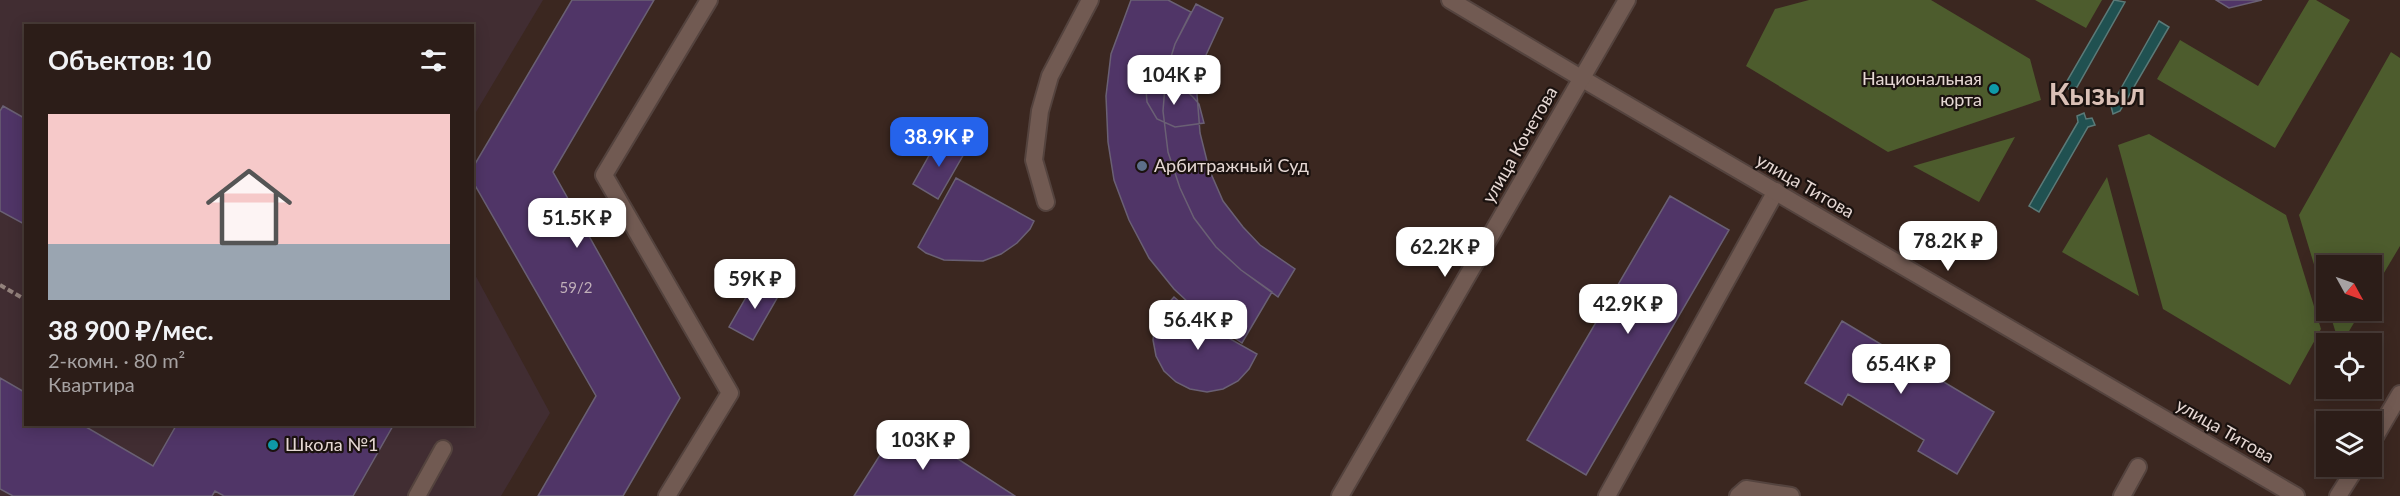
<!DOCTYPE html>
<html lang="ru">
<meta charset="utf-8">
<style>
body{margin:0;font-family:Lato,sans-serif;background:#382a25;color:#f1f3f6;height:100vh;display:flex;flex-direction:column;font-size:22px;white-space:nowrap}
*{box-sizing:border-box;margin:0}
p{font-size:20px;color:#a6a2a2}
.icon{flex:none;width:33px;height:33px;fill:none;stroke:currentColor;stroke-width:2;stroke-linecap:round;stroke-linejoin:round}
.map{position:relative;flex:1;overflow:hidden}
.drawer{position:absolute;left:24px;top:24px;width:450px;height:402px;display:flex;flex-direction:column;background:#2c1d18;border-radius:0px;box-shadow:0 3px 15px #0003,0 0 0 2px #483b37}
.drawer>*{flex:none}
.needle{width:39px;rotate:130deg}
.controls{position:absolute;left:2316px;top:255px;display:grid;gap:12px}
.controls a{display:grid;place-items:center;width:66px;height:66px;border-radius:0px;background:#2c1d18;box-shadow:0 3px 15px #0003,0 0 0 2px #483b37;font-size:30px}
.price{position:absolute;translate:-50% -51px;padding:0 14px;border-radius:12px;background:#fff;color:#222;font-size:20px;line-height:39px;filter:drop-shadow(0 2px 3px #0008)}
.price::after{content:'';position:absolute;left:50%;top:36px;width:18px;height:14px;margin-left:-9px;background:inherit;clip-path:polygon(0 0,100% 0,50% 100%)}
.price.current{background:#2563eb;color:#fff}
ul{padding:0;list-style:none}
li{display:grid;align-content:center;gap:12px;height:318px;padding:0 24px}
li+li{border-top:2px solid #483b37}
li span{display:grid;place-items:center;height:186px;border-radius:0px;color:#555}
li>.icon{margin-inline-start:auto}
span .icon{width:108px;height:108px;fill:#fffc;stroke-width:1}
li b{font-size:26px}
h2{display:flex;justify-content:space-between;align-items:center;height:72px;padding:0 24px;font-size:26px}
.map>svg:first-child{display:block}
.education{fill:#412d32}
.green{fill:#4d5c2d}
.water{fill:#205151;stroke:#5b7a78;stroke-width:1.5}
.building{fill:#503567;stroke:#6a6074;stroke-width:1.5}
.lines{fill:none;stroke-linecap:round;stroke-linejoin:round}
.service-casing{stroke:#54433e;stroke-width:20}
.tertiary-casing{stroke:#54433e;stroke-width:20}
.secondary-casing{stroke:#54433e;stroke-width:20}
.path{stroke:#93827c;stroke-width:4;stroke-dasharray:6 3;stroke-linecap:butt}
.service{stroke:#715a52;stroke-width:16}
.tertiary{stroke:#715a52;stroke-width:16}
.secondary{stroke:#715a52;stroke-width:16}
.culture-dot{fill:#0f9aa8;stroke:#1b120f;stroke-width:2}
.service-dot{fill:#5c6f8a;stroke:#1b120f;stroke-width:2}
.labels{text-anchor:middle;stroke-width:4.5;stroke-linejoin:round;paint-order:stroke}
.number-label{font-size:15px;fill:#c0afb9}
.poi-label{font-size:18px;fill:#e6d8d4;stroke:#1b120f;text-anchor:start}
.street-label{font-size:18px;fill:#e6d8d4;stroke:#1b120f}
.town-label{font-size:30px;font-weight:bold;fill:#dac0b6;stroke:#1b120f}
</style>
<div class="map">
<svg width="2400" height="496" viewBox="0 0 2400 496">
<rect width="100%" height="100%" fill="#3b2720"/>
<path class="education" d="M0,0H543L473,117L472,26H26V424H472L473,271L550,413L501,496H0Z"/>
<path class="green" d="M1809,0H1931L2030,59L2041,100L1888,152L1746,66L1775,9Z
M2035,0H2102L2086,28Z
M2309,0H2316L2350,20L2275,148L2157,79L2180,40L2258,86Z
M2391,52L2400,58V246L2372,293V266H2326V304L2299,215Z
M2149,134L2286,215L2321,329L2290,385L2163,309L2118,145Z
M2015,137L1979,202L1913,166Z
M2107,177L2139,296L2062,252Z
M2329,311H2361L2342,343H2339Z"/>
<path class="water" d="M2114,0L2125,2L2077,87L2069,89L2067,81Z
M2159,21L2169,27L2120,111L2113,114L2111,106Z
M2084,113L2086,119L2092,118L2095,125L2088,127L2039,212L2029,206L2078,122L2077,116Z"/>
<path class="building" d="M572,0H654L553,172L680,398L623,496H538L596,396L472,180V169Z
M1131,0H1168L1191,12L1175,44L1166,73L1163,111L1168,152L1180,188L1194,218L1216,247L1241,270L1272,292L1242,343L1205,318L1174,289L1149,258L1129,220L1114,180L1108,142L1106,96L1111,54Z
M2216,0H2262L2229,8Z
M1196,4L1223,18L1206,55L1197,94L1200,133L1209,169L1223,201L1243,227L1260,245L1295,269L1278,297L1241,270L1216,247L1194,218L1180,188L1168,152L1163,111L1166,73L1175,44Z
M1167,85L1186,91L1193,97L1199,104L1204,123L1175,127L1157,119L1147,102L1146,89Z
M3,106L26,119V225L0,211V111Z
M939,138L965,152L938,199L913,184Z
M956,178L1034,221L1030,229L1017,243L1001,254L983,261L944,260L926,253L918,247Z
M1670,196L1729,230L1586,475L1527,440Z
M756,280L780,293L753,340L729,327Z
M1174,297L1209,327L1257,354L1249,369L1238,381L1223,389L1207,392L1190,389L1176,382L1164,371L1156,356L1153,340L1155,324L1163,309Z
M1842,321L1994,412L1957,474L1918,451L1924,440L1848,394L1842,405L1805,383Z
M0,378L26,393V424H81L153,466L177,424H394L353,496H224L215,491L212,496H13L0,489Z
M901,422L1015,496H854Z"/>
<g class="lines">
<g class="service-casing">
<path id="service" d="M1046,202L1034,160L1040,111L1050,76L1090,0
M417,496L443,449
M667,496L730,393L604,175L709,0
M1607,496L1776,191
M1738,496L1746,489L1791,496
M2122,496L2138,467"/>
</g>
<g class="tertiary-casing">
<path id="tertiary" d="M1581,78L2296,496
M2372,442L2400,394
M2338,496L2357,466"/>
</g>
<g class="secondary-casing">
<path id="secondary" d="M1450,0L1581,78
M1340,496L1627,0"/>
</g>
<path class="path" d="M0,285L26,300"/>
<use href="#service" class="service"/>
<use href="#tertiary" class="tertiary"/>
<use href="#secondary" class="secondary"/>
</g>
<g class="culture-dot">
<circle cx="1994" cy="89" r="6"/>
<circle cx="273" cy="445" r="6"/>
</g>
<circle class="service-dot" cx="1142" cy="166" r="6"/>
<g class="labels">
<g class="number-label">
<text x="576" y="293">59/2</text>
</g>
<g class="poi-label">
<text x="1982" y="85" text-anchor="end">Национальная<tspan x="1982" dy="21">юрта</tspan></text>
<text x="1154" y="172">Арбитражный Суд</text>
<text x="285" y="451">Школа №1</text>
</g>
<g class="street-label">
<text transform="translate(1520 145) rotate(-60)" y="6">улица Кочетова</text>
<text transform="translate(1805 186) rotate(30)" y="6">улица Титова</text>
<text transform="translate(2225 431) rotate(30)" y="6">улица Титова</text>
</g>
<g class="town-label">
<text x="2097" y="105">Кызыл</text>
</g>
</g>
</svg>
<div class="controls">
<a><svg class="needle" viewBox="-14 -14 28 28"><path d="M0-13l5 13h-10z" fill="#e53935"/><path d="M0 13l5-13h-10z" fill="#a6a2a2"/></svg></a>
<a><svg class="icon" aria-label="locate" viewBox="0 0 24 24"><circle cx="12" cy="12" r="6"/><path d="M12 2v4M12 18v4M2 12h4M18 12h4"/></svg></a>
<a><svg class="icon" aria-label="layers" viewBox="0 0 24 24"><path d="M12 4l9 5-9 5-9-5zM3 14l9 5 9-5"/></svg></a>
</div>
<b class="price" style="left:1174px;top:106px">104K ₽</b>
<b class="price current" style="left:939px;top:168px">38.9K ₽</b>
<b class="price" style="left:577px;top:249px">51.5K ₽</b>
<b class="price" style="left:1948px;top:272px">78.2K ₽</b>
<b class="price" style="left:1445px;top:278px">62.2K ₽</b>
<b class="price" style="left:755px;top:310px">59K ₽</b>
<b class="price" style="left:1628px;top:335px">42.9K ₽</b>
<b class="price" style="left:1198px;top:351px">56.4K ₽</b>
<b class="price" style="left:1901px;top:395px">65.4K ₽</b>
<b class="price" style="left:923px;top:471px">103K ₽</b>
<section class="drawer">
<h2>Объектов: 10<svg class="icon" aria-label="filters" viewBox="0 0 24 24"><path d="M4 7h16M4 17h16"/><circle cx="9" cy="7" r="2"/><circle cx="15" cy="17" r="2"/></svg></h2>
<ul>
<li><span style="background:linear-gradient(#f6c9c9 70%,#9aa5b1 0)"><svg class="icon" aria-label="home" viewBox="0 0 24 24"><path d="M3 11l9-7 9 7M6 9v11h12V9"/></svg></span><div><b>38 900 ₽/мес.</b><p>2-комн. · 80 m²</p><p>Квартира</p></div></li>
</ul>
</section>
</div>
